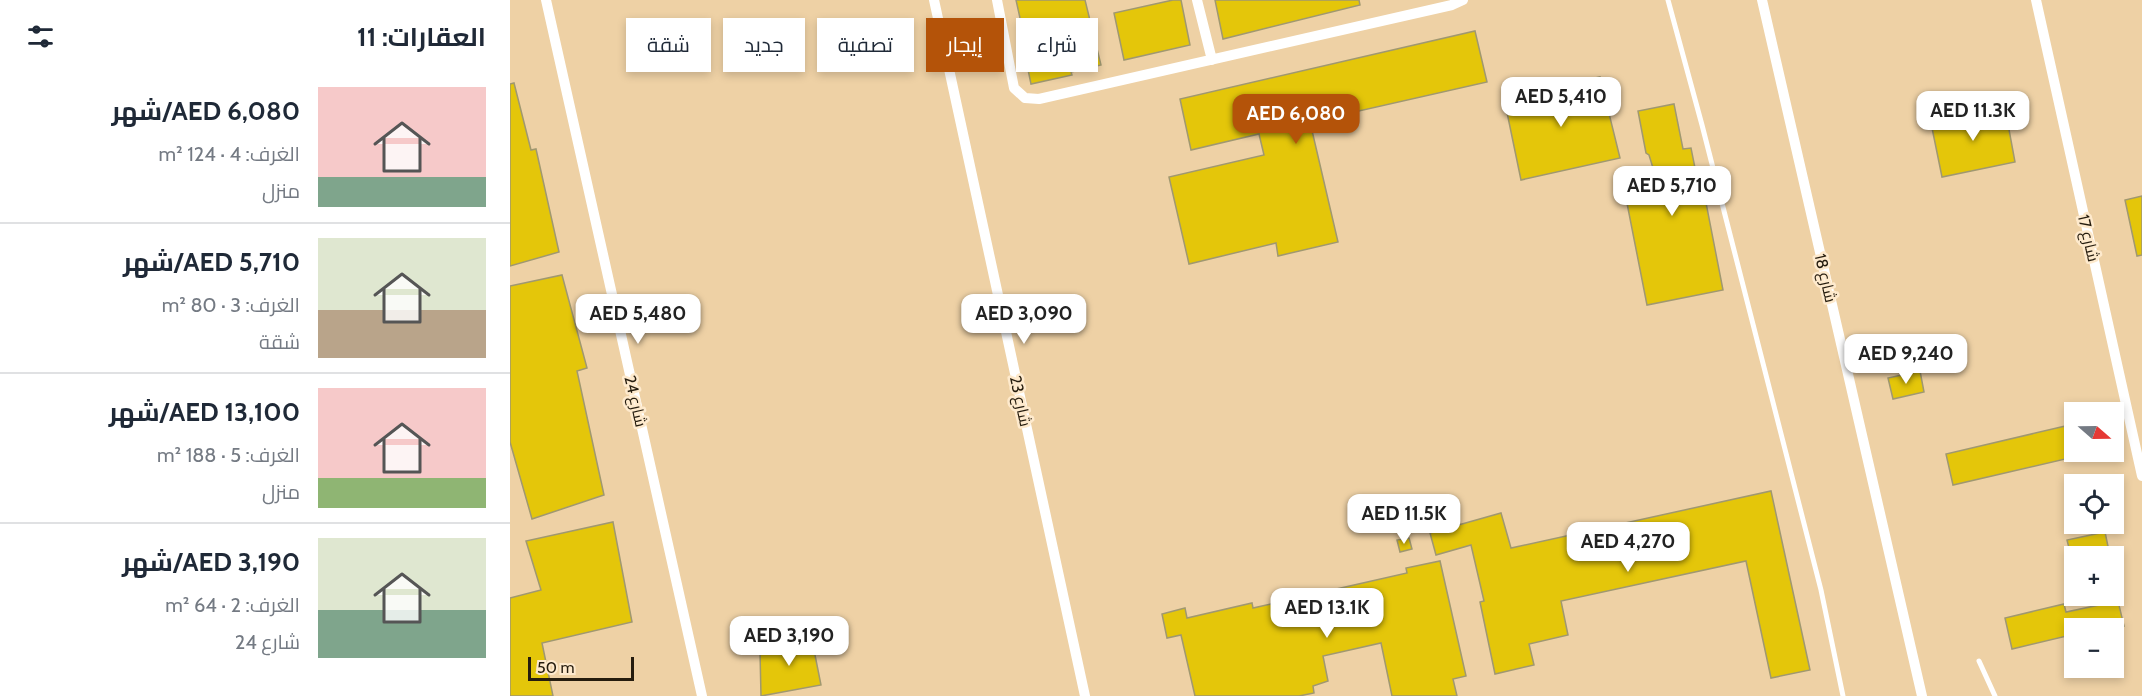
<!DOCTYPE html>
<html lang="ar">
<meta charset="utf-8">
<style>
body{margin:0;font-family:Cabin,Cairo,sans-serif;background:#f6f6f7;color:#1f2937;direction:rtl;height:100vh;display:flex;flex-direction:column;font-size:22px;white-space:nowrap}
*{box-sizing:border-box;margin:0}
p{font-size:20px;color:#747a83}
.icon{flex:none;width:33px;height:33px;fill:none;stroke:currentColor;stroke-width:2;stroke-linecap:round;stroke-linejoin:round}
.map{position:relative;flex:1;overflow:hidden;direction:ltr}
.side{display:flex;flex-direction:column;background:#fff;width:510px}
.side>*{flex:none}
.hud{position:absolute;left:18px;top:18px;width:570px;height:54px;direction:rtl;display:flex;gap:12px}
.needle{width:39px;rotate:110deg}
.buttons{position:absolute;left:1554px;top:402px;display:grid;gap:12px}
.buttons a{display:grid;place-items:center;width:60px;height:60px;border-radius:0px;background:#fff;box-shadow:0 3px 9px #0003;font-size:30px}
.scale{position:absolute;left:18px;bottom:15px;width:106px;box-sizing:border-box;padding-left:6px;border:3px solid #251c0e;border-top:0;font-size:16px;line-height:21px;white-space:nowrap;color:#251c0e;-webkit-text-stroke:4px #feeacd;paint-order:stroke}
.price{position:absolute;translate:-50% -51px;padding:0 14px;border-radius:12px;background:#fff;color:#222;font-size:20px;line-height:39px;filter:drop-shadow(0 2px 3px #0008)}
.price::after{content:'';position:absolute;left:50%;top:36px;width:18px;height:14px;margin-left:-9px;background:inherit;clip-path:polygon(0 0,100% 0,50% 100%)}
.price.selected{background:#b45309;color:#fff}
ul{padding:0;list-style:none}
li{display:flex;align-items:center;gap:18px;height:150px;padding:0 24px}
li+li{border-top:2px solid #e0e1e3}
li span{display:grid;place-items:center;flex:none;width:168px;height:120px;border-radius:0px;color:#555}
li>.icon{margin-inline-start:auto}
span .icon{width:72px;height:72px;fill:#fffc;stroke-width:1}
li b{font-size:26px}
h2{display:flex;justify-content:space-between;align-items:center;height:72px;padding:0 24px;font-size:26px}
.chip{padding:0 21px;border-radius:0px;background:#fff;box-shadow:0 3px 9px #0003;font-size:21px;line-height:54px}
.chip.selected{background:#b45309;color:#fff}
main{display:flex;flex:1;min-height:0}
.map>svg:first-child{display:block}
.built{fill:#eed1a5;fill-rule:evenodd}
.building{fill:#e4c60a;stroke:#a09870;stroke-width:1.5}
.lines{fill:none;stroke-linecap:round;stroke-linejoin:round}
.lane{stroke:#fff;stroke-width:5}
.street{stroke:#fff;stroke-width:10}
.labels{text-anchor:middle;stroke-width:5;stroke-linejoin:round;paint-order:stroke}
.street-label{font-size:16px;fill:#251c0e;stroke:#feeacd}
</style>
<main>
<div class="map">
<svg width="1632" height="696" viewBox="0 0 1632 696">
<rect width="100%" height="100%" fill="#f5dcb8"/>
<path class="built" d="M0,0H1632V696H0ZM1564,412H1604V452H1564ZM1564,484H1604V524H1564ZM1564,556H1604V596H1564ZM1564,628H1604V668H1564Z"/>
<path class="building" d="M506,0H575L591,65L561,72L562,75L521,84L511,36H514Z
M663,0H671L680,45L614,60L604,13Z
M705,0H849L850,5L713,39Z
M965,31L977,82L800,122L828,242L768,256L766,243L679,264L659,177L754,155L749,134L681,150L670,99Z
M1090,77L1110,158L1011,180L994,98Z
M4,83L21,150L26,149L49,252L0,266V84Z
M1164,104L1173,149L1181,148L1186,173L1190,172L1213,290L1137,305L1114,188L1147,181L1139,155L1136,153L1128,111Z
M1495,108L1505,162L1432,177L1421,123Z
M1632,196V255L1627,256L1615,200Z
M52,275L77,368L67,371L94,495L22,519L0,442V286Z
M1410,371L1414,392L1383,399L1378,378Z
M1564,424V457L1443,485L1436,454Z
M1261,491L1300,670L1261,678L1236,561L1051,601L1058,635L1019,644L1024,665L985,674L970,602L974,601L961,545L926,555L920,533L991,513L1001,548Z
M103,522L122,622L32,643L43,696H0V598L31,590L16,541Z
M1595,532L1600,556H1561L1557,540Z
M899,538L902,549L890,552L887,540Z
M930,561L956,676L943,679L947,696H882L871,643L813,656L818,681L803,686L804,693L789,696H685L671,635L657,638L652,614L675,608L677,618L742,603L743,608L897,573L896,568Z
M1608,601L1614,626L1600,628H1560L1561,635L1502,649L1495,618L1554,604L1556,612Z
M301,635L311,685L251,696L250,652Z"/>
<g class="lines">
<path class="lane" d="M1158,0L1192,125L1311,590L1333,696
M1469,661L1485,696"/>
<path class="street" d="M36,0L192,696
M424,0L575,696
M487,0L504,88L515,98L529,99L942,5L953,0
M687,0L702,60
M1252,0L1412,696
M1526,0L1632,476"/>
</g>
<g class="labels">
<g class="street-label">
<text transform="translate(1579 238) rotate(77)" y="6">شارع 17</text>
<text transform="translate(1316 278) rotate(77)" y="6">شارع 18</text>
<text transform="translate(126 401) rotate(77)" y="6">شارع 24</text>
<text transform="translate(511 401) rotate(78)" y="6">شارع 23</text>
</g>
</g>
</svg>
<div class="buttons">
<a><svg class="needle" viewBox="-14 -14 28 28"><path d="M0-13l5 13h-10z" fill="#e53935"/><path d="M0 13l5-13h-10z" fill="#747a83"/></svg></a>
<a><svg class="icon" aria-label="locate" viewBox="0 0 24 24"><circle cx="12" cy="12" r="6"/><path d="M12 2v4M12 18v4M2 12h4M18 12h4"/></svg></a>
<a>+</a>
<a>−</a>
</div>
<div class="scale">50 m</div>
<b class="price" style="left:1051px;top:128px">AED 5,410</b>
<b class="price" style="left:1463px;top:142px">AED 11.3K</b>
<b class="price selected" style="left:786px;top:145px">AED 6,080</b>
<b class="price" style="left:1162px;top:217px">AED 5,710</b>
<b class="price" style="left:128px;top:345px">AED 5,480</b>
<b class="price" style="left:514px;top:345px">AED 3,090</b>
<b class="price" style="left:1396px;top:385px">AED 9,240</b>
<b class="price" style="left:894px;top:545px">AED 11.5K</b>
<b class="price" style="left:1118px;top:573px">AED 4,270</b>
<b class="price" style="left:817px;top:639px">AED 13.1K</b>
<b class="price" style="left:279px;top:667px">AED 3,190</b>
<div class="hud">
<a class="chip">شراء</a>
<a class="chip selected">إيجار</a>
<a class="chip">تصفية</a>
<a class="chip">جديد</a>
<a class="chip">شقة</a>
</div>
</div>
<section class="side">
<h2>العقارات: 11<svg class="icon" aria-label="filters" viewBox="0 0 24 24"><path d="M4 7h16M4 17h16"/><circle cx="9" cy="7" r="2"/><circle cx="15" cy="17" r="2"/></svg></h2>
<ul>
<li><span style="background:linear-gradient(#f6c9c9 75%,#7fa58c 0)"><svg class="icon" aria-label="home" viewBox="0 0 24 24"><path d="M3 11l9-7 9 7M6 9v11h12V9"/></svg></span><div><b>AED 6,080/شهر</b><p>الغرف: 4 · 124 m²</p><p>منزل</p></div></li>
<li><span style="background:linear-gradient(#dfe7d0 60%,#b9a48a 0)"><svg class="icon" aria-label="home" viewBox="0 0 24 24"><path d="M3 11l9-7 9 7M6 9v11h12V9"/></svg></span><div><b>AED 5,710/شهر</b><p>الغرف: 3 · 80 m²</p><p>شقة</p></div></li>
<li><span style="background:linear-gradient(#f6c9c9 75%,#8fb573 0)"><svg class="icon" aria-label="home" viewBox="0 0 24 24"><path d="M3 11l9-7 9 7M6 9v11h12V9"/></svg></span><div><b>AED 13,100/شهر</b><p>الغرف: 5 · 188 m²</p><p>منزل</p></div></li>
<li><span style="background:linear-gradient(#dfe7d0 60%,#7fa58c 0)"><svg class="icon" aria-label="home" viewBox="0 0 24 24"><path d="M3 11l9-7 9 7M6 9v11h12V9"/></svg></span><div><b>AED 3,190/شهر</b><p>الغرف: 2 · 64 m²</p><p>شارع 24</p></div></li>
</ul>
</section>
</main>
